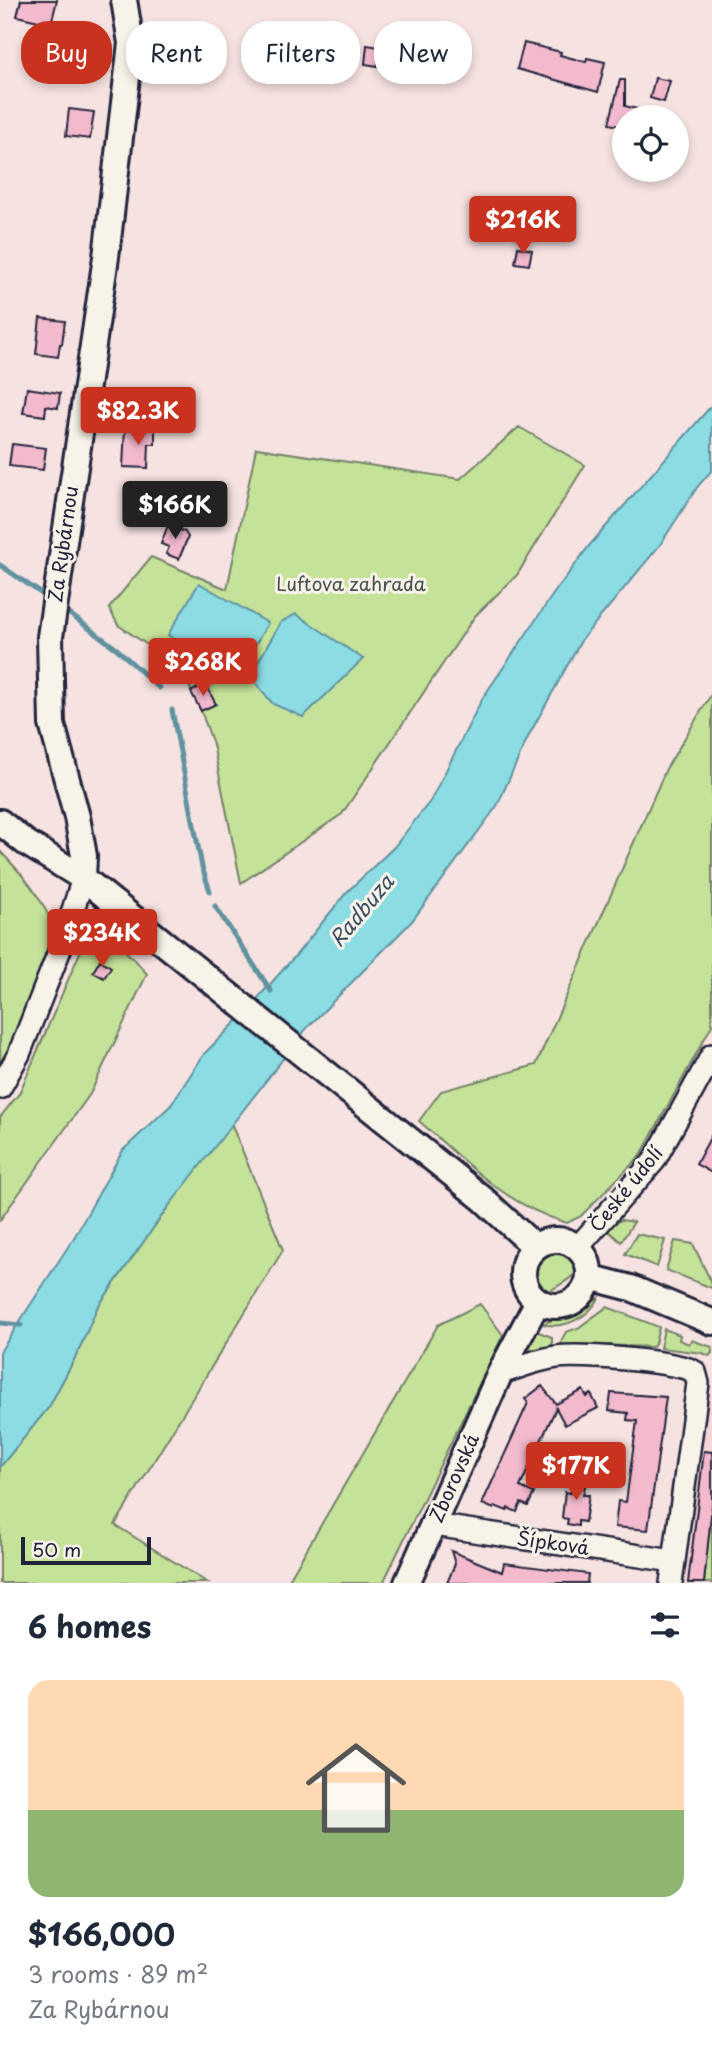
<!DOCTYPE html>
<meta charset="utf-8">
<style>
body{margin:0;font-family:"Playpen Sans",sans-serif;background:#f2f2f3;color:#1f2937;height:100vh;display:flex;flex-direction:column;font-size:26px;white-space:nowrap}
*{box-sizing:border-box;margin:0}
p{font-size:23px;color:#747a83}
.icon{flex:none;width:38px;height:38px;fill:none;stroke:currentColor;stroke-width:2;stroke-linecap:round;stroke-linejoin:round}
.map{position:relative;height:1583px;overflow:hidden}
.sheet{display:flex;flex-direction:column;background:#fff;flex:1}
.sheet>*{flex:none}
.guide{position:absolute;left:21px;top:21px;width:670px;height:63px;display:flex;gap:14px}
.tools{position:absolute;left:612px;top:105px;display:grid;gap:14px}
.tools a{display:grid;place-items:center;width:77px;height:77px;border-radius:50%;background:#fff;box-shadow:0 4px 10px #0003;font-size:35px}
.scale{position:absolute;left:21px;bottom:18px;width:130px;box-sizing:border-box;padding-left:7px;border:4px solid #22223b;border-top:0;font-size:19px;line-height:24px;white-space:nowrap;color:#22223b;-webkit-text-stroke:5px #f7f3e8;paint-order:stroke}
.price{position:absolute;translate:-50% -60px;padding:0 16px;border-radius:7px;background:#c8321e;color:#fff;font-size:23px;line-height:46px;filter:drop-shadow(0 2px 4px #0008)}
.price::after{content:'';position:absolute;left:50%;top:42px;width:21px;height:16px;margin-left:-10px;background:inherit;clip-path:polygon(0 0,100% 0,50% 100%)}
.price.current{background:#222;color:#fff}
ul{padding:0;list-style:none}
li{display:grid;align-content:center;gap:14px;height:371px;padding:0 28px}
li+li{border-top:2px solid #e0e1e3}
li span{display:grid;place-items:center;height:217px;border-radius:21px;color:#555}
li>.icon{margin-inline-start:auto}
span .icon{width:126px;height:126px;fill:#fffc;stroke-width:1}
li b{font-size:30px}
h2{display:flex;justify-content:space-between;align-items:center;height:84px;padding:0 28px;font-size:30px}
.pill{padding:0 24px;border-radius:28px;background:#fff;box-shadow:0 4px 10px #0003;font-size:24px;line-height:63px}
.pill.current{background:#c8321e;color:#fff}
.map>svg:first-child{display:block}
.built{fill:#f5d6da}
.green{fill:#c5e299;stroke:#74826a;stroke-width:2}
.water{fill:#8bdce3;stroke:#6192a0;stroke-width:2}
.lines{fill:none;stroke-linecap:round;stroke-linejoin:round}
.stream{stroke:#6192a0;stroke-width:5}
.building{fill:#f3bacd;stroke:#22223b;stroke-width:2}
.minor-casing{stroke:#22223b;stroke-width:26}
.tertiary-casing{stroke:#22223b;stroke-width:30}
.minor{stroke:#f7f3e8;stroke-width:21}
.tertiary{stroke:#f7f3e8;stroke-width:24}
.labels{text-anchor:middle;stroke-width:6;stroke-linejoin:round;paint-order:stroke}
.street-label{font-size:19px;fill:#22223b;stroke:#f7f3e8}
.park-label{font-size:19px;fill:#4b5252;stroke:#f7f3e8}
.water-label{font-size:21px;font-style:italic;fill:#3c5065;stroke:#f7f3e8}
</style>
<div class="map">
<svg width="712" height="1583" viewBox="0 0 712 1583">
<rect width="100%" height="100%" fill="#f6e2e0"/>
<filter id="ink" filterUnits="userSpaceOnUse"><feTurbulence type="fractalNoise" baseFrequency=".0143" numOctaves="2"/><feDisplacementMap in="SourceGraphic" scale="14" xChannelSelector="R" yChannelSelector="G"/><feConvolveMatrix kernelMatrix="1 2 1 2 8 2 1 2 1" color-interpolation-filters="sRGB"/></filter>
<g filter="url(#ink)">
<path class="built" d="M698,1383H712V1505L704,1583H671Z"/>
<path class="green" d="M519,427L585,465L517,575L475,616L342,814L241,883L213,744L201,711L180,667L118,625L109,608L151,557L227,589L256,448L460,479Z
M712,693V1025L641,1155L581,1216L567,1223C505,1205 466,1162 419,1121L441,1091L536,1065L666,769Z
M0,851C21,873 43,897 53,927C62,955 14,1044 0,1074Z
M96,924L136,961L147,974L90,1094L0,1220V1117L19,1094L90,929Z
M231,1123L283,1250L115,1525L208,1583H0V1467L49,1407L78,1352L97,1308L168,1207Z
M621,1220L634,1222L621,1242L606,1229Z
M637,1234L665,1240L657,1267L625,1254Z
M675,1241L693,1244L712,1284V1288L666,1270Z
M560,1252L574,1259L577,1271C573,1279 555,1287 548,1292C525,1281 538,1253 560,1252Z
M599,1298C589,1317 564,1330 543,1324Z
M480,1304L503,1335L383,1583H287L438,1325Z
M607,1307L659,1327L655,1344L653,1347L573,1344L571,1350L561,1348L562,1339L566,1332L578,1328Z
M664,1329L680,1335L679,1340L689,1344L691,1340L712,1347V1353L709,1356L703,1353L660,1348Z
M536,1331L552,1337V1350L531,1355L528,1353L526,1347Z
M712,1505V1583H704Z"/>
<path class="water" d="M712,405V470L698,486L660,545L582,639L529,735L497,806L412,921L307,1028L168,1207L97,1308L78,1352L49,1407L0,1467V1352L75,1236L123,1150L171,1105L204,1054L240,1018L297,954L346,893L394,847L431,800L482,699L554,593L589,546Z
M199,583L268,623L237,676L204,663L168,635Z
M296,614L363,659L303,717L273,704L250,676L281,622Z"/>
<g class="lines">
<path class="stream" d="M0,565L42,594
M67,612L117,649L159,688
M172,710L202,867L210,891
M215,906L271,991
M0,1323L21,1325"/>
</g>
<path class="building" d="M21,0H57L51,24L17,16Z
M524,43L561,52L560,55L586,62L587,58L605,62L598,92L517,69Z
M367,45L380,47L378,66L365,64Z
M655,78L670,81L664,102L650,98Z
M620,80H625V106L652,113L651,117H625V127L609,124Z
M69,109L94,112L90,139L66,136Z
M518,247L532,250L529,265L515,263Z
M40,318L65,321L62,344H60L58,357L36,354Z
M27,388L60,393L58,408L46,406L45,416L23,413Z
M125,428L155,429V444H149L148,468L123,467Z
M12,444L46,448L43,470L9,466Z
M168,525L185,532L188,537L179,559L166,554L169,547L161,544Z
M205,684L216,704L201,711L191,692Z
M100,960L111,967L104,978L93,972Z
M712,1134V1173L696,1164Z
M542,1386L556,1404L583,1390L587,1397L591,1394L598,1408L565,1425L556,1408L520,1487L534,1493L528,1506L521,1503L517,1512L508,1508L507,1511L495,1506L494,1509L482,1504L528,1403L525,1399Z
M611,1393L666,1397L648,1530L615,1527L618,1501L626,1502L637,1421L627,1420L628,1413L609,1411Z
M704,1451L712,1452V1505L704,1583H688Z
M573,1475L587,1477L583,1495H589L585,1522L578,1521V1526L567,1524L568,1519L562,1518L565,1492L571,1493Z
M451,1551L502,1572L504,1563L588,1574L587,1583H447L455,1564Z"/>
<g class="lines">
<g class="minor-casing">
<path id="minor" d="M0,1088L19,1054L64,939L83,878
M578,1247L654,1161L712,1055
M500,1373C518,1368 538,1359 557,1357C578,1354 681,1361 695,1372L698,1383L671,1583
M434,1525L673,1561"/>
</g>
<g class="tertiary-casing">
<path id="tertiary" d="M0,822L25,842L83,878L483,1199L535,1247
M83,878L84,856L77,817L52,724L50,637L106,257L131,43L124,0
M523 1273a33 33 0 1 1 66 0a33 33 0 1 1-66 0Z
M589,1277L631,1288L712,1322
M407,1583L500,1373L538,1301"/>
</g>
<use href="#minor" class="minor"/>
<use href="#tertiary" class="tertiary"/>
</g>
</g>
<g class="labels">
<g class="street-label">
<text transform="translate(63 544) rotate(-82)" y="7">Za Rybárnou</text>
<text transform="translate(626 1189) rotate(-51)" y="7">České údolí</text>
<text transform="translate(454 1478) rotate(-66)" y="7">Zborovská</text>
<text transform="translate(553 1543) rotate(8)" y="7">Šípková</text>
</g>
<g class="park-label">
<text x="351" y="591">Luftova zahrada</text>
</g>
<g class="water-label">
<text transform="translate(362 911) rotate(-50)" y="7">Radbuza</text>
</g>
</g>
</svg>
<div class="tools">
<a><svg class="icon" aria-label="locate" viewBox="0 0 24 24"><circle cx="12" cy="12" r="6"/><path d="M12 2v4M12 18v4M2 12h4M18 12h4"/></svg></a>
</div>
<div class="scale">50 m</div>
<b class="price" style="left:523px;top:256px">$216K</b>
<b class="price" style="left:138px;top:447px">$82.3K</b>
<b class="price current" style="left:175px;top:541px">$166K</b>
<b class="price" style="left:203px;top:698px">$268K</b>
<b class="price" style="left:102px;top:969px">$234K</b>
<b class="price" style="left:576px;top:1502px">$177K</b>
<div class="guide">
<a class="pill current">Buy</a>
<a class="pill">Rent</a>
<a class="pill">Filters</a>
<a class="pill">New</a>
</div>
</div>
<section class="sheet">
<h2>6 homes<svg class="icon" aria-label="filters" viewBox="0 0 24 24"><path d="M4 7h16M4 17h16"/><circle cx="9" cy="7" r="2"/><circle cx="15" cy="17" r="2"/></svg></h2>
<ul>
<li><span style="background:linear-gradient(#ffd9b3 60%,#8fb573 0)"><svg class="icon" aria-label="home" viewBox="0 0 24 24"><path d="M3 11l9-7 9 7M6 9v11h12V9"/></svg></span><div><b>$166,000</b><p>3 rooms · 89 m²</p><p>Za Rybárnou</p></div></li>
</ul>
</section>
